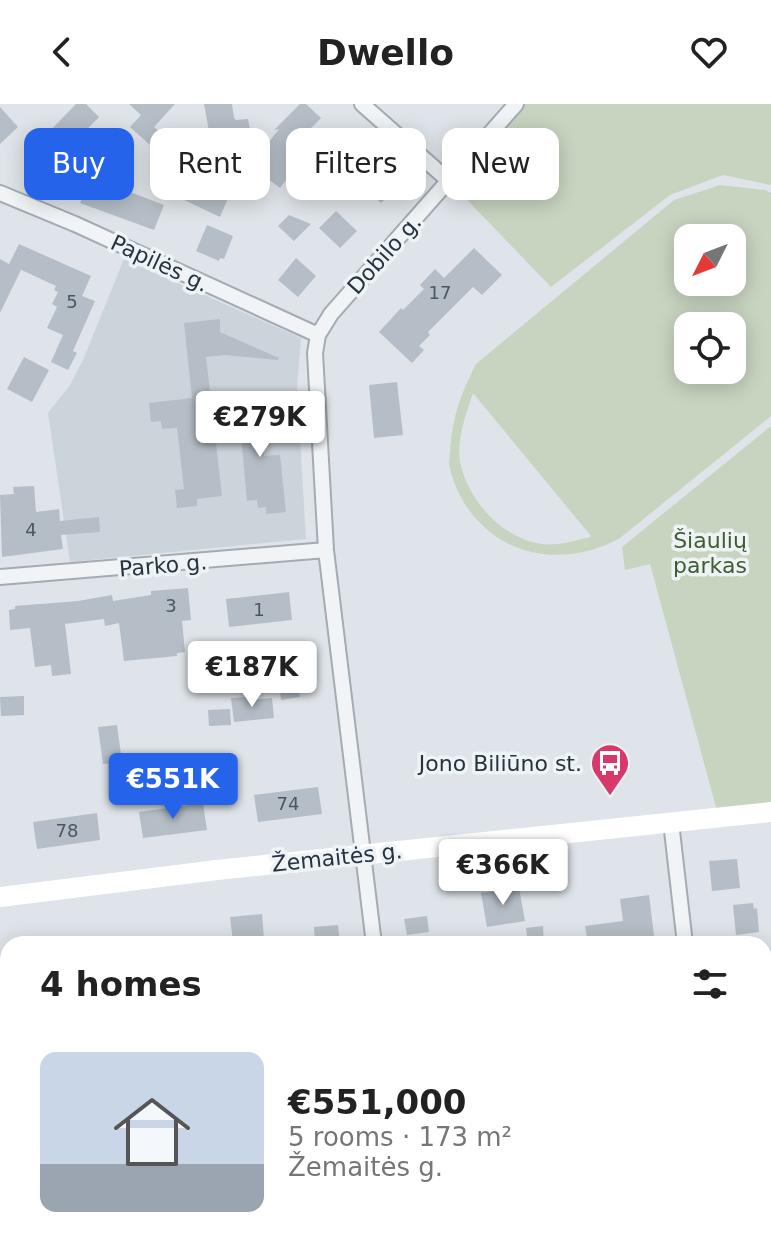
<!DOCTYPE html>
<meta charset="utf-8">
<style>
body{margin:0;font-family:"DejaVu Sans",sans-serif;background:#f2f2f2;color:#222;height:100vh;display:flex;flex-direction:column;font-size:30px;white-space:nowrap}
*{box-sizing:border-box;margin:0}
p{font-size:26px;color:#767676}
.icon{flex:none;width:44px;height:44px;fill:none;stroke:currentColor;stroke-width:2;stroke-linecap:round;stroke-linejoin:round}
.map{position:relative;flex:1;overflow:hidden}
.side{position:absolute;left:0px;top:832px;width:772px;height:312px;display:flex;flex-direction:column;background:#fff;border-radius:24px 24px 0 0;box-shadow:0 4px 20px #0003}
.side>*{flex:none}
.banner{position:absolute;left:24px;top:24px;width:724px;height:72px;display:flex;gap:16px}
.needle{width:52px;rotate:228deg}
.buttons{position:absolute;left:674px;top:120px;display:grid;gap:16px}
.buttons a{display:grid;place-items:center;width:72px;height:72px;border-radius:16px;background:#fff;box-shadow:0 4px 20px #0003;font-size:40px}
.price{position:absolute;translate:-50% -68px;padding:0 18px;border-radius:8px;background:#fff;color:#222;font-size:26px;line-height:52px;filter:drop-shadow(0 2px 4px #0008)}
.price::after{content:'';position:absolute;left:50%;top:48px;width:24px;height:18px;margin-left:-12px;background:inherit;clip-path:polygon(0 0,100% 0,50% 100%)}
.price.current{background:#2563eb;color:#fff}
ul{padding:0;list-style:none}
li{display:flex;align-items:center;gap:24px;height:200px;padding:0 40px}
li span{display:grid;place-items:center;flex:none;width:224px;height:160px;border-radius:16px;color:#555}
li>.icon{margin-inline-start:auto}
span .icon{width:96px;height:96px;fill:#fffc;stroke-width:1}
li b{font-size:34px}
h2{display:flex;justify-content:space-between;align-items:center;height:96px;padding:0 40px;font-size:34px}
.tag{padding:0 28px;border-radius:16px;background:#fff;box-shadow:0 4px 20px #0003;font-size:28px;line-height:72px}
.tag.current{background:#2563eb;color:#fff}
header{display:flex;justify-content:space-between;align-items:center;height:104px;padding:0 40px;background:#fff;font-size:36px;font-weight:600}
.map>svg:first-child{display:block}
.built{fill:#ccd4db}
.green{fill:#c7d4bf;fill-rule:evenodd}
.building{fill:#b5bec6}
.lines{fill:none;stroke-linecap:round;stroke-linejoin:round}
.street-casing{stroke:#a3acb3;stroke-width:18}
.street{stroke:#f1f4f7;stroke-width:14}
.secondary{stroke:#fff;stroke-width:20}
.labels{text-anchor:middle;stroke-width:7;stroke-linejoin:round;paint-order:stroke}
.number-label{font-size:18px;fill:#4a5662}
.street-label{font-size:22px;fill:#263441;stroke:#eef3f6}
.park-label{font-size:22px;fill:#415e32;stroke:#eef3f6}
.poi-label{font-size:22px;fill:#263441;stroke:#eef3f6;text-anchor:end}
</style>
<header><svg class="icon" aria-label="back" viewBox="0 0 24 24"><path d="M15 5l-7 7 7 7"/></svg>Dwello<svg class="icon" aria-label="heart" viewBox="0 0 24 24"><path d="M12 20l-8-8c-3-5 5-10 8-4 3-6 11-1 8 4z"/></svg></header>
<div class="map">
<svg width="771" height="1144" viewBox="0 0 771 1144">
<rect width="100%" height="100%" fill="#dee4e9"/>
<path class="built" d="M124,155L301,234L297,283L306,435L70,458L48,309L70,281L83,256Z"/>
<path class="green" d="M516,0H771V81L723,71L670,91L551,183L449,77Z
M720,81L765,86L771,89V312L620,434C551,472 471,444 450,365C448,359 450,352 450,347C452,314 461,289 476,260L674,96ZM732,134V178H688V134ZM732,222V266H688V222ZM473,289L591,432L590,433C574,437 558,442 542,440C503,435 470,398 461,362C455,339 466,310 473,289Z
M771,322V708L719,714L650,460L625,466L622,443Z"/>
<path class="building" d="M76,0H86L99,13L59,54L41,36Z
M129,0H175L154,23L171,38L160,50L130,23L141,11Z
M204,0H232L234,14L236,16L248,15L251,30L211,38Z
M300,0H306L321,14L308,27L312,32L309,35L314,40L280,84L271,77L268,80L248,65L279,25L274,26Z
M0,3L18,23L0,40Z
M172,57L232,85L220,113L180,94L185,84L207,93L171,60Z
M382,57L403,77L381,99L360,79Z
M91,73L164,101L154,126L80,99Z
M336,107L357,127L340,144L319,124Z
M289,111L311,120L294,137L278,122Z
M207,121L233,132L224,155L220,154L219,157L196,147Z
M19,140L91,172L82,192L95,197L73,247L77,249L68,266L51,258L63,231L47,224L57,203L52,200L58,188L54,186L56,182L15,163L21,166L0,209V155L9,160Z
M474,144L502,171L482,191L473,183L428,228L430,231L419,242L424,246L412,259L379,228L401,204L403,206L424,185L420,181L435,165L444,174Z
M296,154L316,172L298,193L278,176Z
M220,215V228L279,254L278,256L224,251L206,253L222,392L197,395V402L177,404L175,386L184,385L177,324L162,325L161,317L151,318L149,299L192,294L184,219Z
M24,253L49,266L32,298L7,285Z
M397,278L403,331L374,334L369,281Z
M266,295L269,321H261L264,352L280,351L286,408L266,410V403L258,404L257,396L247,397L238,297Z
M34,382L36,408L59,405L60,417L99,413L100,428L61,431L63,445L2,453L0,391L14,390L13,383Z
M188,484L191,516L182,517L185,548L177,549V552L124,557L119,519L105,522L104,515L65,520L71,570L52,572L51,561L35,563L30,524L10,526L9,506L15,505V502L78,497L112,491L113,497L151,491V487Z
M289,488L292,516L229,523L226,495Z
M297,567L300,593L281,596L278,569Z
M24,592V611L1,612L0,593Z
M248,593V596L272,594L274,614L234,618L231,594Z
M230,605L231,621L209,622L208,606Z
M117,621L122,658L103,660L98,623Z
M318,683L322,710L258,718L254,691Z
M203,699L207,726L143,734L139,708Z
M97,709L100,736L37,745L33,718Z
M737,755L740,784L712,787L709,757Z
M519,784L525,817L487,823L481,789Z
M649,791L655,840H588L585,822L623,817L620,795Z
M753,799L754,805L757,804L759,828L736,831L733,801Z
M262,810L264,835L233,838L230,813Z
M427,812L429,828L407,831L404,815Z
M338,821L340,840H315L314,823Z
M543,822L544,840H528L526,824Z"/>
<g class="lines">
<g class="street-casing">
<path id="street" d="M362,0L449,77
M0,89L75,120L318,231
M0,473L326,446
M671,718L685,840
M374,840L326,446L315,249L318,231L331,210L516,0
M0,991L8,1052
M19,1136L20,1144
M404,1136L405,1144
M720,1136L721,1144"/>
</g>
<use href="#street" class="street"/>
<path class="secondary" d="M0,793L217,766L771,708"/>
</g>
<defs>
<g id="bus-pin" transform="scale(2)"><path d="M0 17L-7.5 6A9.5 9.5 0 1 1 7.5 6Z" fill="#d9386a" stroke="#eef3f6"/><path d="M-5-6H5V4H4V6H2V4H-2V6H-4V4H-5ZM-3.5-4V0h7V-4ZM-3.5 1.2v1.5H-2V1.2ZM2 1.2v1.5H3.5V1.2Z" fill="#fff"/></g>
</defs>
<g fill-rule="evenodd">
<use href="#bus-pin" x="610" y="659"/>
</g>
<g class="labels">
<g class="number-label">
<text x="440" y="195">17</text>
<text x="72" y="204">5</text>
<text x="31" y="432">4</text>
<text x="171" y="508">3</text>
<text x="259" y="512">1</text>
<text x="288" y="706">74</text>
<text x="67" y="733">78</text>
</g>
<g class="street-label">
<text transform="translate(384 150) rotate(-48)" y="8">Dobilo g.</text>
<text transform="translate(160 159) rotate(25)" y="8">Papilės g.</text>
<text transform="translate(163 461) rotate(-5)" y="8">Parko g.</text>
<text transform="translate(337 753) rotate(-6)" y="8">Žemaitės g.</text>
</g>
<g class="park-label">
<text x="710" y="444">Šiaulių<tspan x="710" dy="25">parkas</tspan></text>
</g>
<g class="poi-label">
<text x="582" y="667">Jono Biliūno st.</text>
</g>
</g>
</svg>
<div class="buttons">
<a><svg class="needle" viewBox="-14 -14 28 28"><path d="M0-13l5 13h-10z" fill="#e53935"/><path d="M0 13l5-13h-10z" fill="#767676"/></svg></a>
<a><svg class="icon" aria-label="locate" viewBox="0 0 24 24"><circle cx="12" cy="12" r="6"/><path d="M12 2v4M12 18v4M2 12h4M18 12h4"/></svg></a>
</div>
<b class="price" style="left:260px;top:355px">€279K</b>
<b class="price" style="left:252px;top:605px">€187K</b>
<b class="price current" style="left:173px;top:717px">€551K</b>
<b class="price" style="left:503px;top:803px">€366K</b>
<div class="banner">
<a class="tag current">Buy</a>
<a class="tag">Rent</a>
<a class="tag">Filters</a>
<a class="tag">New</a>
</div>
<section class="side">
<h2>4 homes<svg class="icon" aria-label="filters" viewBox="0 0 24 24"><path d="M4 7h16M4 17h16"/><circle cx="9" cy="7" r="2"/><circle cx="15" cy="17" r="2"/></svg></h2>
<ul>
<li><span style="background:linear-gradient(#c9d6e8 70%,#9aa5b1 0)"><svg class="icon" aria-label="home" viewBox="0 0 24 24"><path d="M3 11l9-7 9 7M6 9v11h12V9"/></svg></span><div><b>€551,000</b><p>5 rooms · 173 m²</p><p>Žemaitės g.</p></div></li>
</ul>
</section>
</div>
